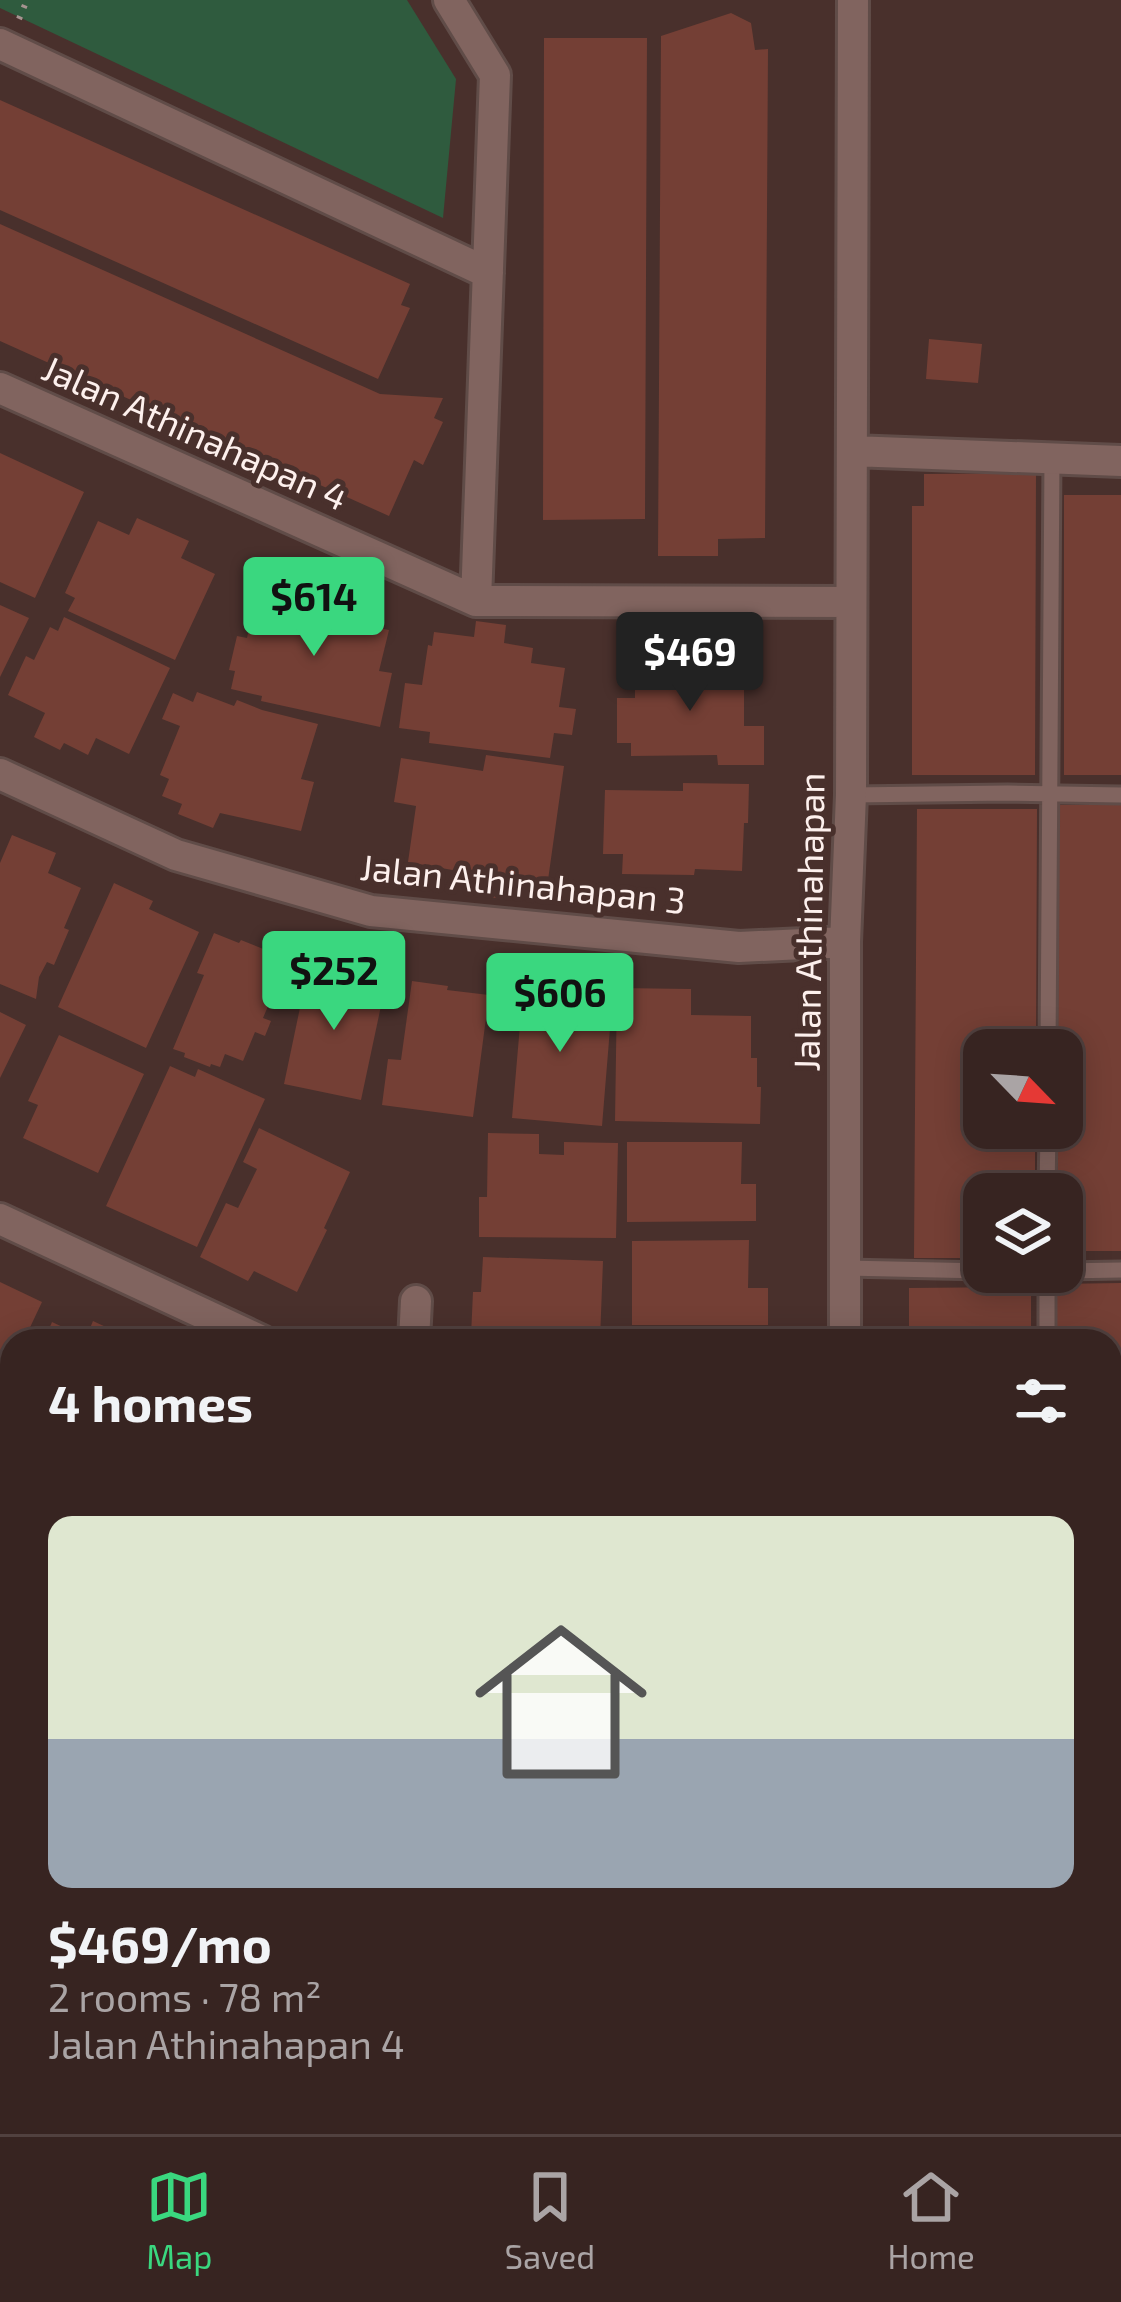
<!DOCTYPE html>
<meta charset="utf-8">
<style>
body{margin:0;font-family:"Exo 2",sans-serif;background:#42302e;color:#f1f3f6;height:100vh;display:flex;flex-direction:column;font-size:45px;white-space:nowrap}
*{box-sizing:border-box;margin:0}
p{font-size:39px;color:#aaa4a5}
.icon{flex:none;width:66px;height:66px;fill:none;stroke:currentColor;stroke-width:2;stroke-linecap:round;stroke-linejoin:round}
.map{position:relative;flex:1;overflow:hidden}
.side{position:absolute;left:0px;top:1329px;width:1122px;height:807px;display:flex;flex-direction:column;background:#372421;border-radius:36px 36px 0 0;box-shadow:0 6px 30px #0003,0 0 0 3px #51413f}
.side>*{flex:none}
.needle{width:78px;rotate:115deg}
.fabs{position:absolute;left:963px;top:1029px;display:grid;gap:24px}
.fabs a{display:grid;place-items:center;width:120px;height:120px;border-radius:24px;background:#372421;box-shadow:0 6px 30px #0003,0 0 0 3px #51413f;font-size:60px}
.price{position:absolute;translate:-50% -102px;padding:0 27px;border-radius:12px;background:#3ad77f;color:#111;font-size:39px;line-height:78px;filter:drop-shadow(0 3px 6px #0008)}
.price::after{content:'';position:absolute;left:50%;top:72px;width:36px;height:27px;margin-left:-18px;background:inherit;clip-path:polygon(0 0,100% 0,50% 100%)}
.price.on{background:#222;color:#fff}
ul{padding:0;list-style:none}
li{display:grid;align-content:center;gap:24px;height:636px;padding:0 48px}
li span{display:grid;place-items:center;height:372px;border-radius:24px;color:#555}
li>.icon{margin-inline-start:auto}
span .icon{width:216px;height:216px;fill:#fffc;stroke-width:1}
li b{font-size:51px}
h2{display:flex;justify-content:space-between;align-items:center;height:144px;padding:0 48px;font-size:51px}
.dock{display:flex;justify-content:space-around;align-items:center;height:168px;border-top:3px solid #51413f;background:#372421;font-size:33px;color:#aaa4a5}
.dock a{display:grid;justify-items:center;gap:6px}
.dock .on{color:#3ad77f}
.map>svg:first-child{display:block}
.green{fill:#2f5b3e}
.building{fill:#743f35}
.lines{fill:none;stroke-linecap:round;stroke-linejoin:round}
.lane-casing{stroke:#604c48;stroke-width:21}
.street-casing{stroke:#604c48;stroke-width:36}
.path{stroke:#a69390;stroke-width:6;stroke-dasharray:3 9;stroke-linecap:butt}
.lane{stroke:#81645f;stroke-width:15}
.street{stroke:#81645f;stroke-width:30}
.labels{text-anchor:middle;stroke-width:10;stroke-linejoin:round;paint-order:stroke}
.street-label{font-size:36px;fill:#fdf0ed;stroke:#49302c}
</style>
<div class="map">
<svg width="1121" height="2134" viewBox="0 0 1121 2134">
<rect width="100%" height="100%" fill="#49302c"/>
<path class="green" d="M0,0H407L456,79L443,218L0,8Z"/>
<path class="building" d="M731,13L751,23L755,50L768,49L765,538L718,539V556H658L661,36Z
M544,38H647L645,519L543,520Z
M0,100L410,284L401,305L410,308L378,379L0,210Z
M0,224L380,394L443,398L434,418L443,422L423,465L414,460L389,516L0,341Z
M929,339L982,344L978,383L926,379Z
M0,453L84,492L35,598L0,582Z
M1036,473L1035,775H912V506H924V474Z
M1064,495H1121V775H1064Z
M137,518L189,541L181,558L215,574L175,660L68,611L75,598L65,593L98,521L129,535Z
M301,593L363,606L359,624L389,630L379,671L392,673L380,727L261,701L262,696L231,689L235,671L229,670L237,636L247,638L256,597L298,607Z
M0,605L29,618L0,677Z
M64,617L170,668L129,754L96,738L88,755L64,743L60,750L34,737L45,713L8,695L26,656L34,660L50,627L58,631Z
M476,621L506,625L504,643L533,648L531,663L565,668L559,707L576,709L572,735L554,733L550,758L429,743L430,732L399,728L405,683L422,685L428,645L432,646L434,632L474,637Z
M635,663H744V726H764V765H718L717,755L631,756V743H617V698H635Z
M197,692L234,706L237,700L262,710L318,724L301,779L314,782L301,831L220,813L213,828L178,814L182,804L162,796L169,779L160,775L180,726L162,719L173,693L193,702Z
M486,755L564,766L548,880L507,874L503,899L466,894L469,873L408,862L416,806L394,802L401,758L483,771Z
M683,783L749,784L748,823H744L742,871L695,869L694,875L622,874L623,854H603L605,790L683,791Z
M1059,805H1121V1251H1062V1194H1058V1128H1062V1050H1058Z
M917,809H1037L1036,1050H984V1128H1035V1194H984V1258H914Z
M12,835L56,853L48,873L81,888L64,928L69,930L54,965L47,962L39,977L36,999L0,984V863Z
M114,883L153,901L149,909L199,932L146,1048L58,1007Z
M214,933L239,943L241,940L288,959L263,1018L271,1021L265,1036L255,1032L243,1061L225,1054L220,1067L211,1064L210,1067L184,1057L185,1053L173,1049L204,975L197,973Z
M310,960L346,968L343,979L385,987L361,1100L284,1084Z
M525,967L557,969L554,1000L612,1004L602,1126L512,1118Z
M412,981L448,986L447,990L489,995L473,1117L382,1105L388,1059L401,1060Z
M617,988L691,989V1015L751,1016V1058H757V1087H761L760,1124L615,1121Z
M0,1012L26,1025L0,1078Z
M59,1035L144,1074L98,1173L23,1138L38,1105L28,1101Z
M170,1066L195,1077L198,1069L265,1099L197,1247L106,1206Z
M259,1128L350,1172L324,1228L327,1230L297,1292L254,1271L248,1281L200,1257L226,1203L238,1208L257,1169L243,1162Z
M488,1133L539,1134V1154L564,1155V1142L618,1143L616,1238L479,1237V1197H487Z
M627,1142H742L741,1184H756V1221L627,1222Z
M749,1240L748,1288H768V1325H632V1241Z
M483,1257L603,1261L600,1340L471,1336L473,1292H481Z
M0,1282L42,1302L25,1338L17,1334L12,1341L0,1371Z
M1121,1283V1731H1110V1341H1057V1284Z
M1031,1287V1341H909V1288Z
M93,1321L136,1341H44L52,1322L86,1338Z
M0,1453L12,1459V1584L0,1578Z
M0,1747L12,1752V1890L0,1885Z
M1110,1762H1121V2134H1053L1054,2124H1110Z
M910,2124H1030V2134H910Z"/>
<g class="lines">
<g class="lane-casing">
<path id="lane" d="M851,795L1008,793L1121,795
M1048,1050L1052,457
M1047,1194L1048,1128
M846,1268L984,1271
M1062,1271L1121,1270
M1047,1272V1341
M1110,1750H1121
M1041,2134V2124"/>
</g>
<g class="street-casing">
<path id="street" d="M449,0L495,75L476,601
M0,44L488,273
M0,388L476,601L851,602
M852,451L1121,461
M0,774L176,855L371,911L739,947L845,942
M0,1219L262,1341
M414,1341L416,1301
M845,1341V942L851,795L853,0
M0,1665L12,1671
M0,2085L12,2087
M225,2124L282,2134
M830,2134V2124"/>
</g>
<path class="path" d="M19,19L27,0"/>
<use href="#lane" class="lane"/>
<use href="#street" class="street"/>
</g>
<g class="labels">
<g class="street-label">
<text transform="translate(195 433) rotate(24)" y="13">Jalan Athinahapan 4</text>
<text transform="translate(523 884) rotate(6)" y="13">Jalan Athinahapan 3</text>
<text transform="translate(809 922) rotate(-89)" y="13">Jalan Athinahapan</text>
</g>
</g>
</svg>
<div class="fabs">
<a><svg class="needle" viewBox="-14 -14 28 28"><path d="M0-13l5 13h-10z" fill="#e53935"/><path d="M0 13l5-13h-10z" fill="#aaa4a5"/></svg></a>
<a><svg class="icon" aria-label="layers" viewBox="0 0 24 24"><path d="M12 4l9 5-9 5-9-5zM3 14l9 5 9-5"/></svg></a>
</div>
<b class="price" style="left:314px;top:659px">$614</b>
<b class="price on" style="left:690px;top:714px">$469</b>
<b class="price" style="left:334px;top:1033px">$252</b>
<b class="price" style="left:560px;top:1055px">$606</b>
<section class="side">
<h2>4 homes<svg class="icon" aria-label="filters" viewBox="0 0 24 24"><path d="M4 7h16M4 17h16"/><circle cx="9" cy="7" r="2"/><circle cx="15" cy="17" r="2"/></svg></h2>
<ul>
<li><span style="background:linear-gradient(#dfe7d0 60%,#9aa5b1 0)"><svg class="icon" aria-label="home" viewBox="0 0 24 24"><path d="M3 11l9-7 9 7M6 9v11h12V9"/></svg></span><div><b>$469/mo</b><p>2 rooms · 78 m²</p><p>Jalan Athinahapan 4</p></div></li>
</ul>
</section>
</div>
<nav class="dock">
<a class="on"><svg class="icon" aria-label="map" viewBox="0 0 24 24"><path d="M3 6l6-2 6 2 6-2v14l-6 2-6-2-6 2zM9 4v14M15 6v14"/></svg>Map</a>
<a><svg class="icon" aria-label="saved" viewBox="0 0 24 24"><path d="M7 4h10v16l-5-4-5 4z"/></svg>Saved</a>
<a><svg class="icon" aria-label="home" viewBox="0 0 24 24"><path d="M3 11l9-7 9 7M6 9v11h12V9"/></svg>Home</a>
</nav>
